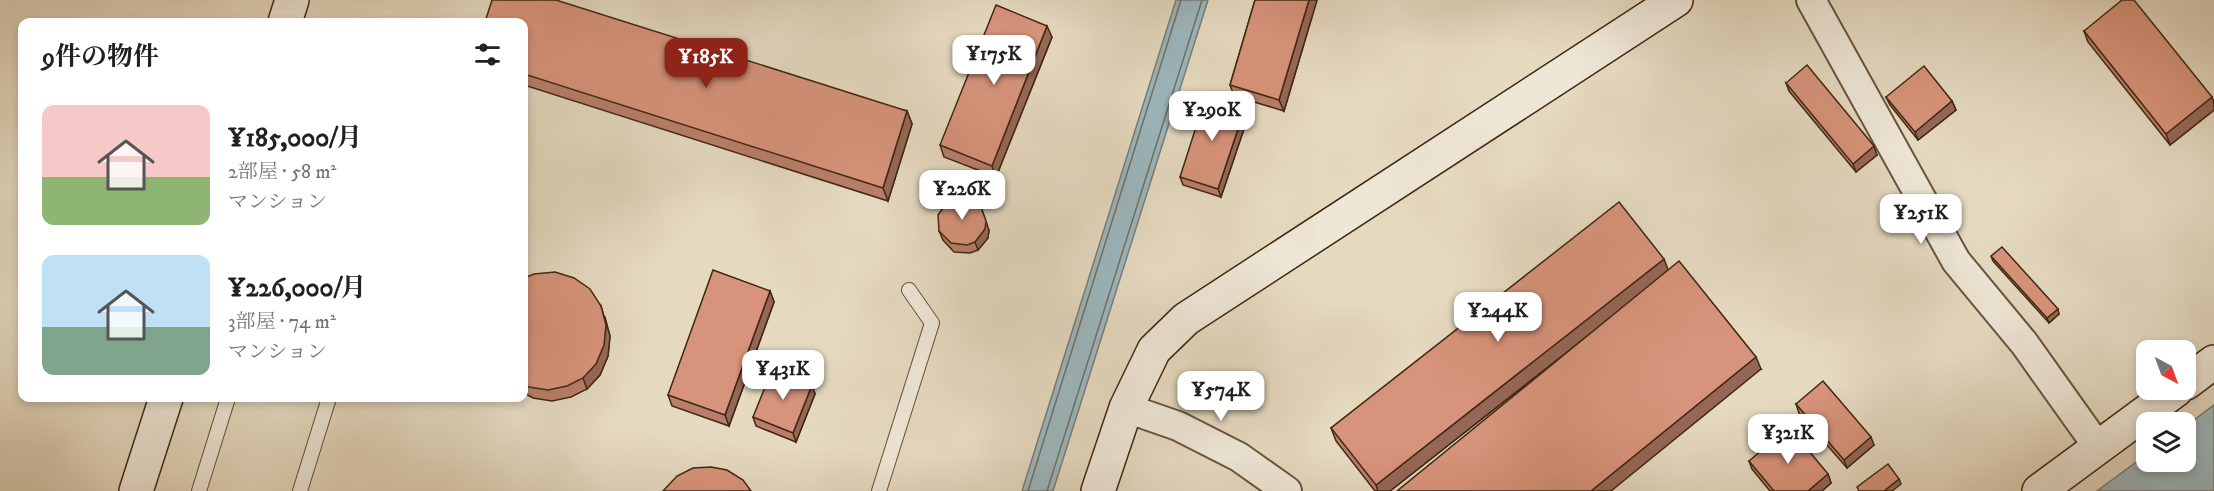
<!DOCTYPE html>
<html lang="ja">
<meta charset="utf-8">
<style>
body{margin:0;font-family:"IM FELL DW Pica","Noto Serif JP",serif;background:#f6f6f6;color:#202124;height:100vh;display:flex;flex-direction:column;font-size:22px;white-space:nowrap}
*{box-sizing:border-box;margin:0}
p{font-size:20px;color:#757577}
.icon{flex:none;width:33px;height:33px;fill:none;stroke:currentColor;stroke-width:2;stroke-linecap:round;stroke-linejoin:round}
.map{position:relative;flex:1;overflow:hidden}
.panel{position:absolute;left:18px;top:18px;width:510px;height:384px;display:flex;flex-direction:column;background:#fff;border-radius:12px;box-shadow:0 3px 9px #0003}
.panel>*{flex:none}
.needle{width:39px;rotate:139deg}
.controls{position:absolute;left:2136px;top:340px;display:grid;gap:12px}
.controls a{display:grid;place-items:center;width:60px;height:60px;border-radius:12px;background:#fff;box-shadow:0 3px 9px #0003;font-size:30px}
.price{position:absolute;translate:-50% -51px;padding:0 14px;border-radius:12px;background:#fff;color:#222;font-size:20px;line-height:39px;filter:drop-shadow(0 2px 3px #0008)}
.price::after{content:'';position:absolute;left:50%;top:36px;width:18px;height:14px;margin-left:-9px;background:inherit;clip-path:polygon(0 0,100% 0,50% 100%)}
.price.active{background:#8f2418;color:#fff}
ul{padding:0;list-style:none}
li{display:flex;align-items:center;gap:18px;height:150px;padding:0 24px}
li span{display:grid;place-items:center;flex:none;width:168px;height:120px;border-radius:12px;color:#555}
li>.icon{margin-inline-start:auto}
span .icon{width:72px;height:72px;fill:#fffc;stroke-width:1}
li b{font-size:26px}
h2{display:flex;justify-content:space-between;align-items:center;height:72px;padding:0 24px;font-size:26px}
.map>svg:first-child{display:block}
.water{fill:#9cb7be;stroke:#777e79;stroke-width:1.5}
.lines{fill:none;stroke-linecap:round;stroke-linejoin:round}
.shore{stroke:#6e7068;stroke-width:1.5}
.lane-casing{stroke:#68543e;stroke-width:16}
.street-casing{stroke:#68543e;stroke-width:32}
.secondary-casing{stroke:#3f2812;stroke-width:36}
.lane{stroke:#eee6d6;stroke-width:14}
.street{stroke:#eee6d6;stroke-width:28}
.secondary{stroke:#eee6d6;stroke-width:33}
.wall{fill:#b97e6a;stroke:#3f2812;stroke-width:1.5}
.shaded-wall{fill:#966756;stroke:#3f2812;stroke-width:1.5}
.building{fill:#d7937b;stroke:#3f2812;stroke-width:1.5}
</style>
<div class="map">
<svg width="2214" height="491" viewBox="0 0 2214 491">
<rect width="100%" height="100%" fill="#e5d9c0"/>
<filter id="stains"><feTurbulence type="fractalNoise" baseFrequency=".00333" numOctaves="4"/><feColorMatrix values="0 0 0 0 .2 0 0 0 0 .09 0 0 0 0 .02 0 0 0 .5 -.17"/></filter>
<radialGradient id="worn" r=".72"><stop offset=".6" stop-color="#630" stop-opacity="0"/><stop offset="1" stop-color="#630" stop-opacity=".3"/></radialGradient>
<path class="water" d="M1176,0H1208L1053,491H1022Z
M2214,405V491H2097L2146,455V462H2186V426Z"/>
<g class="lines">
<path class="shore" d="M1028,491L1181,0
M1047,491L1202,0"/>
<g class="lane-casing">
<path id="lane" d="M199,491L228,398
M300,491L329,398
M879,491L932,323L909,290"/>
</g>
<g class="street-casing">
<path id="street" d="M1811,0L1956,261L2024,343L2098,447
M1126,408L1178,426L1239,457L1287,491"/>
</g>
<g class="secondary-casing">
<path id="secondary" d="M285,22L292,0
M2186,383L2214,362
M136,491L166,398
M1098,491L1126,408L1154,350L1186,319L1676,0
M2039,491L2176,390"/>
</g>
<use href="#lane" class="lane"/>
<use href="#street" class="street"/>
<use href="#secondary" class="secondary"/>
</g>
<path class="wall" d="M1255,0H1317L1284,111L1234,96L1230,85Z
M524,22L907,111L912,124L888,201L524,85Z
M2084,31L2212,97L2214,103V110L2170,145L2088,42Z
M1052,37L996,177L944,157L940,145Z
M1786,83L1877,155L1856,172L1789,91Z
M1886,97L1952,101L1956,110L1918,140L1890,105Z
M1245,108L1248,117L1221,197L1183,185L1180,177Z
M989,230L988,238L978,250L970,253L954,252L943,240L939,231Z
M1991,256L2059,314L2049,323L1993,261Z
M1668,270L1761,369L1594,331L1390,491H1375L1336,441L1331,428Z
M524,278L605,317L610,336L608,356L600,375L587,389L571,397L552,401L533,398L524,393Z
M770,291L774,302L729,426L672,406L668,395Z
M812,385L815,394L796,442L756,426L753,417Z
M1796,404L1874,445L1847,468L1799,413Z
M1749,461L1828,474L1831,483L1822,491H1770L1752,469Z"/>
<path class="shaded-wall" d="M1309,0H1317L1284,111L1279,100Z
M1047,26L1052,37L996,177L992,166Z
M2212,97L2214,103V110L2170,145L2166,134Z
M1952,101L1956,110L1918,140L1915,132Z
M1245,108L1248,117L1221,197L1218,189Z
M907,111L912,124L888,201L883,188Z
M1874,146L1877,155L1856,172L1853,164Z
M981,207L989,230L988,238L978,250L975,242Z
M1664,259L1669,272L1390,491H1378L1376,485Z
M770,291L774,302L729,426L725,415Z
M601,306L610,336L608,356L600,375L587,389L583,378Z
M2058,309L2059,314L2049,323L2047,318Z
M1756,357L1761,369L1611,491H1591Z
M812,385L815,394L796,442L793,433Z
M1871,437L1874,445L1847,468L1844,460Z
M1828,474L1831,483L1822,491H1808Z
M1899,479L1901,484L1892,491H1884Z"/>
<path class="building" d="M492,0H556L907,111L883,188L524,74V22H485Z
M1255,0H1309L1279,100L1230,85Z
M2122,0H2134L2212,97L2166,134L2084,31Z
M996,5L1047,26L992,166L940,145Z
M1807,65L1874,146L1853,164L1786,83Z
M1924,66L1952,101L1915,132L1886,97Z
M1206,96L1245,108L1218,189L1180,177Z
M954,198H969L981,207L986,221L985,229L975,242L967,245L951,243L939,231L938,215L947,202Z
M1619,202L1664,259L1376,485L1331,428Z
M2002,247L2058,309L2047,318L1991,256Z
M1679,261L1756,357L1591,491H1397Z
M713,270L770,291L725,415L668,395Z
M555,272L574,278L590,289L601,306L606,325L604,345L596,364L583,378L567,386L548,390L529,387L524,384V278L534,274Z
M772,370L812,385L793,433L753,417Z
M1823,381L1871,437L1844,460L1796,404Z
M1789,427L1828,474L1808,491H1774L1749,461Z
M1888,464L1899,479L1884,491H1859L1857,487Z
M711,467L727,470L743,480L751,491H663L677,476L693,468Z"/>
<rect width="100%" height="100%" filter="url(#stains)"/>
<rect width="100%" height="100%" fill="url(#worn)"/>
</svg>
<div class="controls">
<a><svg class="needle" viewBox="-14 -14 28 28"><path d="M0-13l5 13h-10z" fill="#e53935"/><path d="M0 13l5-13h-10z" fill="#757577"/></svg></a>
<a><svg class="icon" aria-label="layers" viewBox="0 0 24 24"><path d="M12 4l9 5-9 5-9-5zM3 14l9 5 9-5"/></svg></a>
</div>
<b class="price" style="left:994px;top:86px">¥175K</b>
<b class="price active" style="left:706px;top:89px">¥185K</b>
<b class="price" style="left:1212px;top:142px">¥290K</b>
<b class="price" style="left:962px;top:221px">¥226K</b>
<b class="price" style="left:1921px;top:245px">¥251K</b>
<b class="price" style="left:1498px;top:343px">¥244K</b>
<b class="price" style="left:783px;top:401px">¥431K</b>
<b class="price" style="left:1221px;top:422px">¥574K</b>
<b class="price" style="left:1788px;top:465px">¥321K</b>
<section class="panel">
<h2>9件の物件<svg class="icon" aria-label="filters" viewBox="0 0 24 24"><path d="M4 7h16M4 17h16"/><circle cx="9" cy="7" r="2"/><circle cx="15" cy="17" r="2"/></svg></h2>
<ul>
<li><span style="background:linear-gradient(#f6c9c9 60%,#8fb573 0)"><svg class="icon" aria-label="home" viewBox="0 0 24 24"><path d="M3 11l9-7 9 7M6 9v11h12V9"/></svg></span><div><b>¥185,000/月</b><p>2部屋 · 58 m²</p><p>マンション</p></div></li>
<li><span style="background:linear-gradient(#bfe0f5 60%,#7fa58c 0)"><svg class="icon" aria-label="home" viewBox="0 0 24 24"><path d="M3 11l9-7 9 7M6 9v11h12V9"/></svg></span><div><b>¥226,000/月</b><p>3部屋 · 74 m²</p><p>マンション</p></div></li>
</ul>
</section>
</div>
